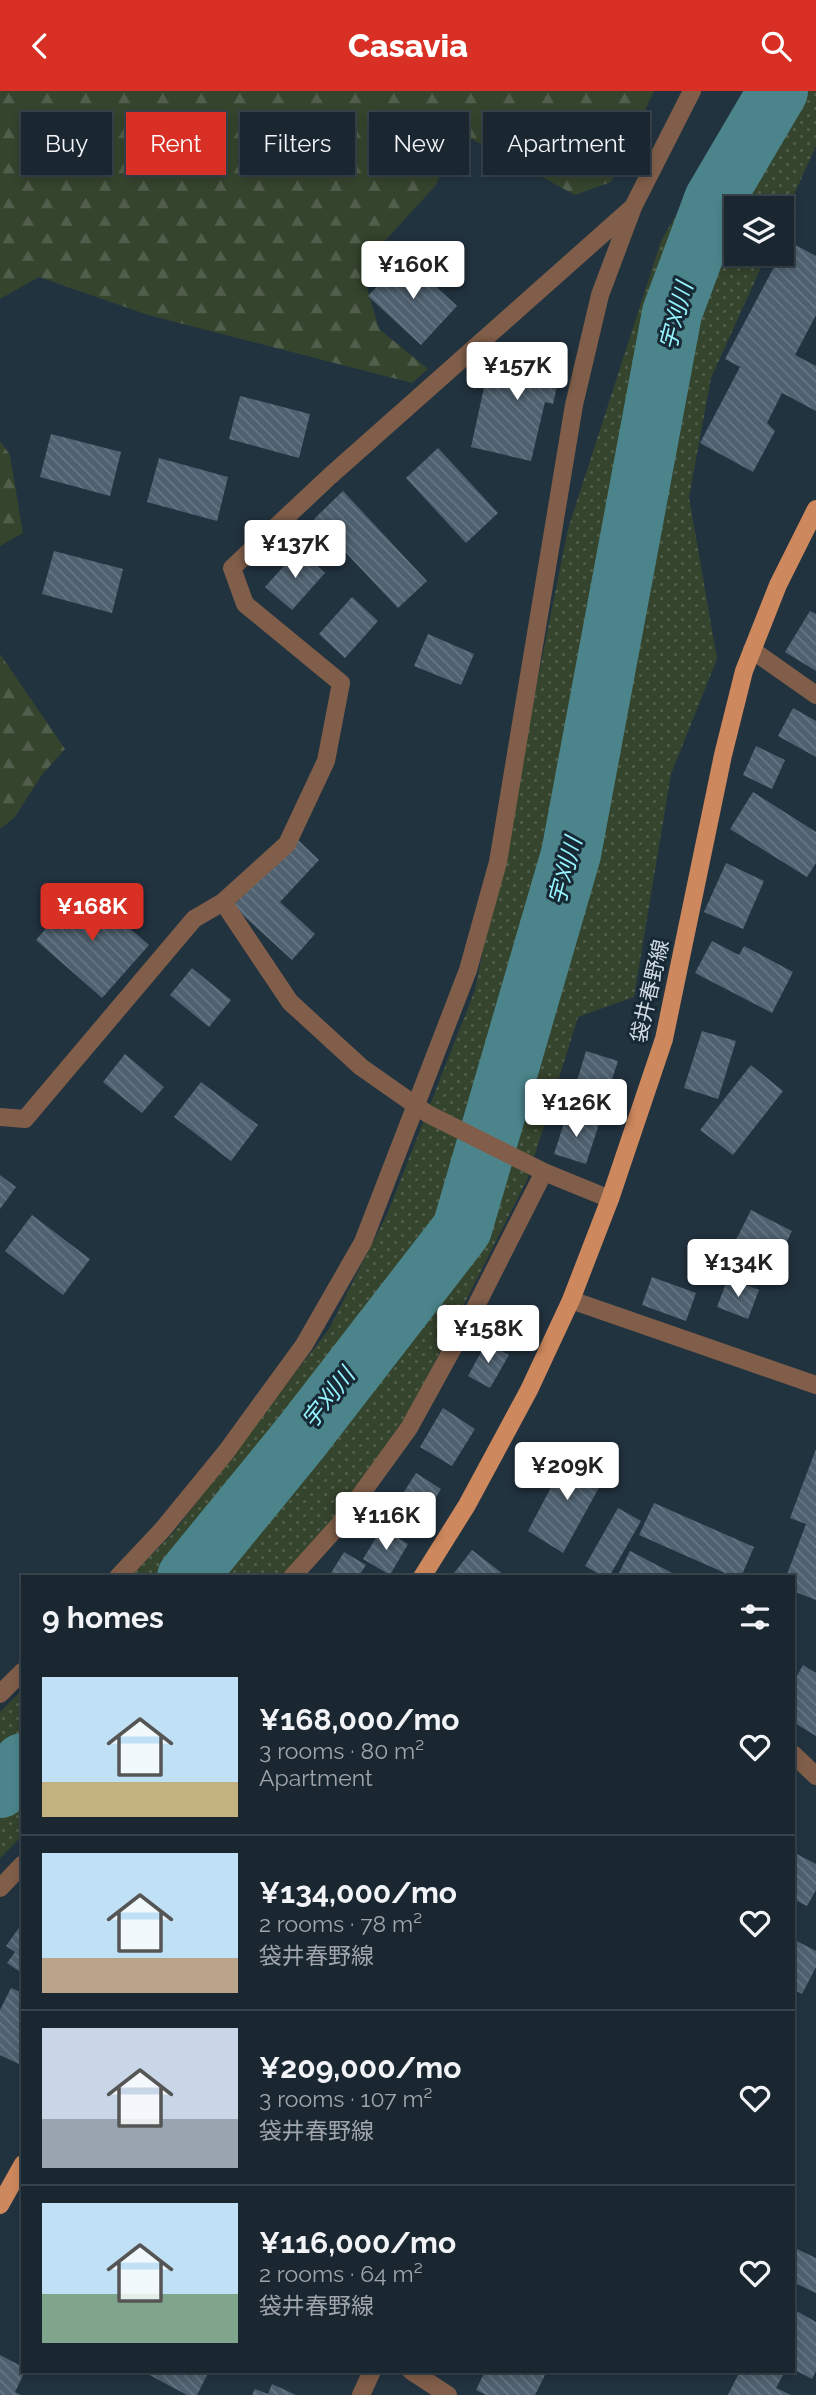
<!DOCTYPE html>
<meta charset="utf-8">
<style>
body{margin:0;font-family:Raleway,"Noto Sans JP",sans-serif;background:#232e38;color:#f1f3f6;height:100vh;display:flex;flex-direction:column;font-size:26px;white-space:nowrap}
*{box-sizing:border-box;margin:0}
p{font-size:23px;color:#9fa5ab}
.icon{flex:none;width:38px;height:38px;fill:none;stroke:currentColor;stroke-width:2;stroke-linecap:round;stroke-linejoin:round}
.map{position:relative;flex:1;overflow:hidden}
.sheet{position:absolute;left:21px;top:1484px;width:774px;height:798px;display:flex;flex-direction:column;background:#1a2630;border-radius:0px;box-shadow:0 4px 10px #0003,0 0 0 2px #38434c}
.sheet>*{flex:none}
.hud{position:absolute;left:21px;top:21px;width:775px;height:63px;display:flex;gap:14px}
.tools{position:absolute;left:724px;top:105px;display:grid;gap:14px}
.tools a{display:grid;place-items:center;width:70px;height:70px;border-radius:0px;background:#1a2630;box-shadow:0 4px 10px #0003,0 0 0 2px #38434c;font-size:35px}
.price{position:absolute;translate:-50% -60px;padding:0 16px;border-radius:7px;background:#fff;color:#222;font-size:23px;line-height:46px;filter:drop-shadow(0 2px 4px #0008)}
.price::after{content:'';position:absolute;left:50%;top:42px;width:21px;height:16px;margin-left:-10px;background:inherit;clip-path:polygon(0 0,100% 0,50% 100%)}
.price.active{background:#d93025;color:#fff}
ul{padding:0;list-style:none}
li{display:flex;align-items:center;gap:21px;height:175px;padding:0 21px}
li+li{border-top:2px solid #38434c}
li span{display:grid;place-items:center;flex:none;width:196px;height:140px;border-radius:0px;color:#555}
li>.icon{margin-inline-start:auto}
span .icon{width:84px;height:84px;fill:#fffc;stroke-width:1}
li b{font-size:30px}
h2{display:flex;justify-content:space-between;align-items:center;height:84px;padding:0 21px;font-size:30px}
.chip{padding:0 24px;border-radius:0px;background:#1a2630;box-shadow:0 4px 10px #0003,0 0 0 2px #38434c;font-size:24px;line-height:63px}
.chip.active{background:#d93025;color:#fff}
header{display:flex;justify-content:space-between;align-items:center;height:91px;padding:0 21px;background:#d93025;color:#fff;font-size:32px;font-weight:800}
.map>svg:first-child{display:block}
.grass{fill:url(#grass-dots)}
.forest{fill:url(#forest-firs)}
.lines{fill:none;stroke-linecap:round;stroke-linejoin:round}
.river{stroke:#4b858b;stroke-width:60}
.building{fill:url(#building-back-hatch)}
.minor{stroke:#805e49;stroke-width:18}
.major{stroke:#cd885d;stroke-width:18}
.labels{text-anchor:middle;stroke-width:6;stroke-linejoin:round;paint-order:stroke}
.street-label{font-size:21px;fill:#d1dbe4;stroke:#182936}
.water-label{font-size:23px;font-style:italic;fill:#95f5ff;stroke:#182936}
</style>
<header><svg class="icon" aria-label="back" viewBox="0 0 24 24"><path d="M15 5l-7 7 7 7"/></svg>Casavia<svg class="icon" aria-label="search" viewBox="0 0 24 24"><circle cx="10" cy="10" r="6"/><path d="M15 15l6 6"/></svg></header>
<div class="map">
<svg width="816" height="2304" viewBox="0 0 816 2304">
<defs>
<pattern id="grass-dots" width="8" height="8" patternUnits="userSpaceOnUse" patternTransform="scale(1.75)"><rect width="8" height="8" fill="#35442d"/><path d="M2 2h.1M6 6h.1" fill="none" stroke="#515e4b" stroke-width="1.8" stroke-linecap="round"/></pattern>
<pattern id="forest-firs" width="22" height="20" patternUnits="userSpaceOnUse" patternTransform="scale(1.75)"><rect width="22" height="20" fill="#35442d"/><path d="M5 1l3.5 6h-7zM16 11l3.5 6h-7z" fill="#515e4b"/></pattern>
<pattern id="building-back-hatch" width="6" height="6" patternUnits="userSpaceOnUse" patternTransform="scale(1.75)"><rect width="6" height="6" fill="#4f6170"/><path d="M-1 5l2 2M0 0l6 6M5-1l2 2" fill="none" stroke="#677784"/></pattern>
</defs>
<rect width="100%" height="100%" fill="#223340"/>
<path class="grass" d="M748,0H816V55L782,130V117H737V163H767L711,287L689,406L717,568L671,683L634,906L578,926L527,1089L413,1314L352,1416L282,1486H130L173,1442L329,1238L388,1121L475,899L568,438L661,150Z
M23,1598V1744L0,1767V1621Z"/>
<path class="forest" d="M0,0H654L611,91L575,104L457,40L436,94L361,176L379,238L428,278L412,292L148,224L39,186L0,208Z
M0,350L10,364L23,442L0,455Z
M0,563L65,658L41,685L15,726L0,738Z"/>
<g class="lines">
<path class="river" d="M187,1486L302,1345L462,1138L571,763L672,222L714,109L778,0
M0,1697L23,1672"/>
</g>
<path class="building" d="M788,150L816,165V224L795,264L816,275V320L782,302L767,332L775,340L753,381L700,352L740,276L725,268Z
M404,166L457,215L421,254L368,205Z
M510,251L564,264L553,313L545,311L531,370L471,356L487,283L502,287Z
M240,305L310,323L299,367L229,348Z
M51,343L121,361L110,405L40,386Z
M438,357L498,422L466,452L406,387Z
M159,367L228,386L217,430L147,411Z
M343,400L427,490L398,517L314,428Z
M299,458L325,482L292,519L265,496Z
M54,460L123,478L112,522L42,503Z
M352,506L378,530L345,567L319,543Z
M810,520L816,523V580L785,561Z
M428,543L474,563L461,594L414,575Z
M793,617L816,630V666L778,645Z
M756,655L785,669L772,698L743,684Z
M753,701L816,741V772L807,786L730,738Z
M296,747L319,769L280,811L315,843L292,869L233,815Z
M726,772L764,790L743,838L704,821Z
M82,796L149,854L102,907L36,849Z
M712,850L739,864L744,855L793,881L772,922L695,882Z
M192,877L231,909L209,936L170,904Z
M702,940L736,950L718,1008L684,997Z
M586,960L618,970L605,1010L574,1000Z
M125,963L164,996L142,1022L103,991Z
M751,974L783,1000L733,1064L700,1039Z
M201,991L258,1034L231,1070L174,1026Z
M567,1023L599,1033L586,1073L554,1063Z
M0,1084L16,1096L0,1118Z
M751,1119L792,1140L776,1173L734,1153Z
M32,1124L90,1168L63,1204L5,1160Z
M652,1186L696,1202L686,1230L642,1214Z
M728,1187L759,1199L748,1228L717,1216Z
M486,1252L509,1264L490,1297L468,1285Z
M443,1317L475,1338L452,1375L420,1356Z
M816,1358V1509L793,1500V1486H786L806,1433L790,1427Z
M569,1362L607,1382L563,1462L528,1440Z
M416,1382L441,1398L415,1440L389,1424Z
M654,1412L754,1456L741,1486H734L639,1444Z
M618,1417L641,1430L609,1486H604L585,1475Z
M382,1437L408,1453L390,1484L363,1468Z
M472,1459L507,1486H451Z
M630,1460L680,1486H617Z
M344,1461L366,1474L358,1486H337L331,1482Z
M803,1574L816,1582V1645L793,1631V1592Z
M793,1761L816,1773V1799L807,1815L793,1808Z
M23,1831V1883L7,1872L15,1861L6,1855Z
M793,1848L816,1860V1876L802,1903L793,1898Z
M11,1897L23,1902V1975L0,1964V1919Z
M795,2157L816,2167V2202L793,2191V2163Z
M793,2218L816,2231V2280L812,2288L793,2278Z
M0,2264L23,2276V2280H25L15,2301L21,2304H0Z
M142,2280H209L197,2304H187Z
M485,2280H538L545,2284L535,2304H486L476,2299Z
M740,2280H775L783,2284L776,2297L791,2304H728Z
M272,2293L296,2304H252L255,2298L268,2303Z"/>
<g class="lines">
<path class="minor" d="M752,559L816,604
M223,811L290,911L361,976L428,1023L544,1081L610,1108
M0,1026L25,1028L194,828L223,811L287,753L326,670L341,592L245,513L232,477L330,385L633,116L692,0
M571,1209L816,1294
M118,1486L163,1438L226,1361L304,1254L363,1151L468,879L498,771L574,314L600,204L633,116
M292,1486L338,1435L409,1337L475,1217L544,1081
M0,1603L23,1580
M793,1663L816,1685
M0,1797L23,1773
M411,2280L448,2304
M361,2304L372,2280"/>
<path class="major" d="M422,1486L467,1414L529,1299L571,1209L610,1108L664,948L723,664L744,580L778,494L816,418
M0,2114L23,2073"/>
</g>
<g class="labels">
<g class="street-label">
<text transform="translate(650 900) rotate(-77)" y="7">袋井春野線</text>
</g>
<g class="water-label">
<text transform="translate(676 225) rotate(-75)" y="8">宇刈川</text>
<text transform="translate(565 780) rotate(-75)" y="8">宇刈川</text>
<text transform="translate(328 1307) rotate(-52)" y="8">宇刈川</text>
</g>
</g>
</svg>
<div class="tools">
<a><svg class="icon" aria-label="layers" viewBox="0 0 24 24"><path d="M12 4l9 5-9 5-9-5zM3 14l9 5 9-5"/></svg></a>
</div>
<b class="price" style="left:413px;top:210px">¥160K</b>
<b class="price" style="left:517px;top:311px">¥157K</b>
<b class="price" style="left:295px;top:489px">¥137K</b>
<b class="price active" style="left:92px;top:852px">¥168K</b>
<b class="price" style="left:576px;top:1048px">¥126K</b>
<b class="price" style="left:738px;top:1208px">¥134K</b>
<b class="price" style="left:488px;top:1274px">¥158K</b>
<b class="price" style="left:567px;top:1411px">¥209K</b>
<b class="price" style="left:386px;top:1461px">¥116K</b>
<div class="hud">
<a class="chip">Buy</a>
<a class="chip active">Rent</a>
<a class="chip">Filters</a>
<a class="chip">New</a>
<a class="chip">Apartment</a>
</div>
<section class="sheet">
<h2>9 homes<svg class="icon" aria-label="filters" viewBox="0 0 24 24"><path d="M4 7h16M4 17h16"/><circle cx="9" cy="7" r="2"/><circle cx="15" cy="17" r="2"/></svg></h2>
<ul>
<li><span style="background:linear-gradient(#bfe0f5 75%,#c2b280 0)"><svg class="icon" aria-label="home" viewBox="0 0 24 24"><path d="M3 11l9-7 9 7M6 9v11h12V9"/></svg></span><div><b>¥168,000/mo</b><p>3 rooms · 80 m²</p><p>Apartment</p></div><svg class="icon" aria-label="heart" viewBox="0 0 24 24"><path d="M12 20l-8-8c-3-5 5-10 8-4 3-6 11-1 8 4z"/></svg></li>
<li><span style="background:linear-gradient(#bfe0f5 75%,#b9a48a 0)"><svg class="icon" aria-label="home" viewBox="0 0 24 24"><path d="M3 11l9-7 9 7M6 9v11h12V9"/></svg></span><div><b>¥134,000/mo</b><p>2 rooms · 78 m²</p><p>袋井春野線</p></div><svg class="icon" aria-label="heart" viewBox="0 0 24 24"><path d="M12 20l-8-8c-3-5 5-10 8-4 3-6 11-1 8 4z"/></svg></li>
<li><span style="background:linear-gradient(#c9d6e8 65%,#9aa5b1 0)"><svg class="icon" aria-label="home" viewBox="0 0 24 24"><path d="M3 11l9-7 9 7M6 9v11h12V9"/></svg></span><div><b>¥209,000/mo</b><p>3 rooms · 107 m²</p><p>袋井春野線</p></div><svg class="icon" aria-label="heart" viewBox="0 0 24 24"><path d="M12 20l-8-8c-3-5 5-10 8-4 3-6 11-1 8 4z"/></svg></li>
<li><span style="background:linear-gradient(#bfe0f5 65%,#7fa58c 0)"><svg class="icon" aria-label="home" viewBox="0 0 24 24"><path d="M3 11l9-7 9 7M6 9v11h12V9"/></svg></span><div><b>¥116,000/mo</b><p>2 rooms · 64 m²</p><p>袋井春野線</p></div><svg class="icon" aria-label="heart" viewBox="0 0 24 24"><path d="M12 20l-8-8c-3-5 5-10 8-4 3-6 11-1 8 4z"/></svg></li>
</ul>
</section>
</div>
